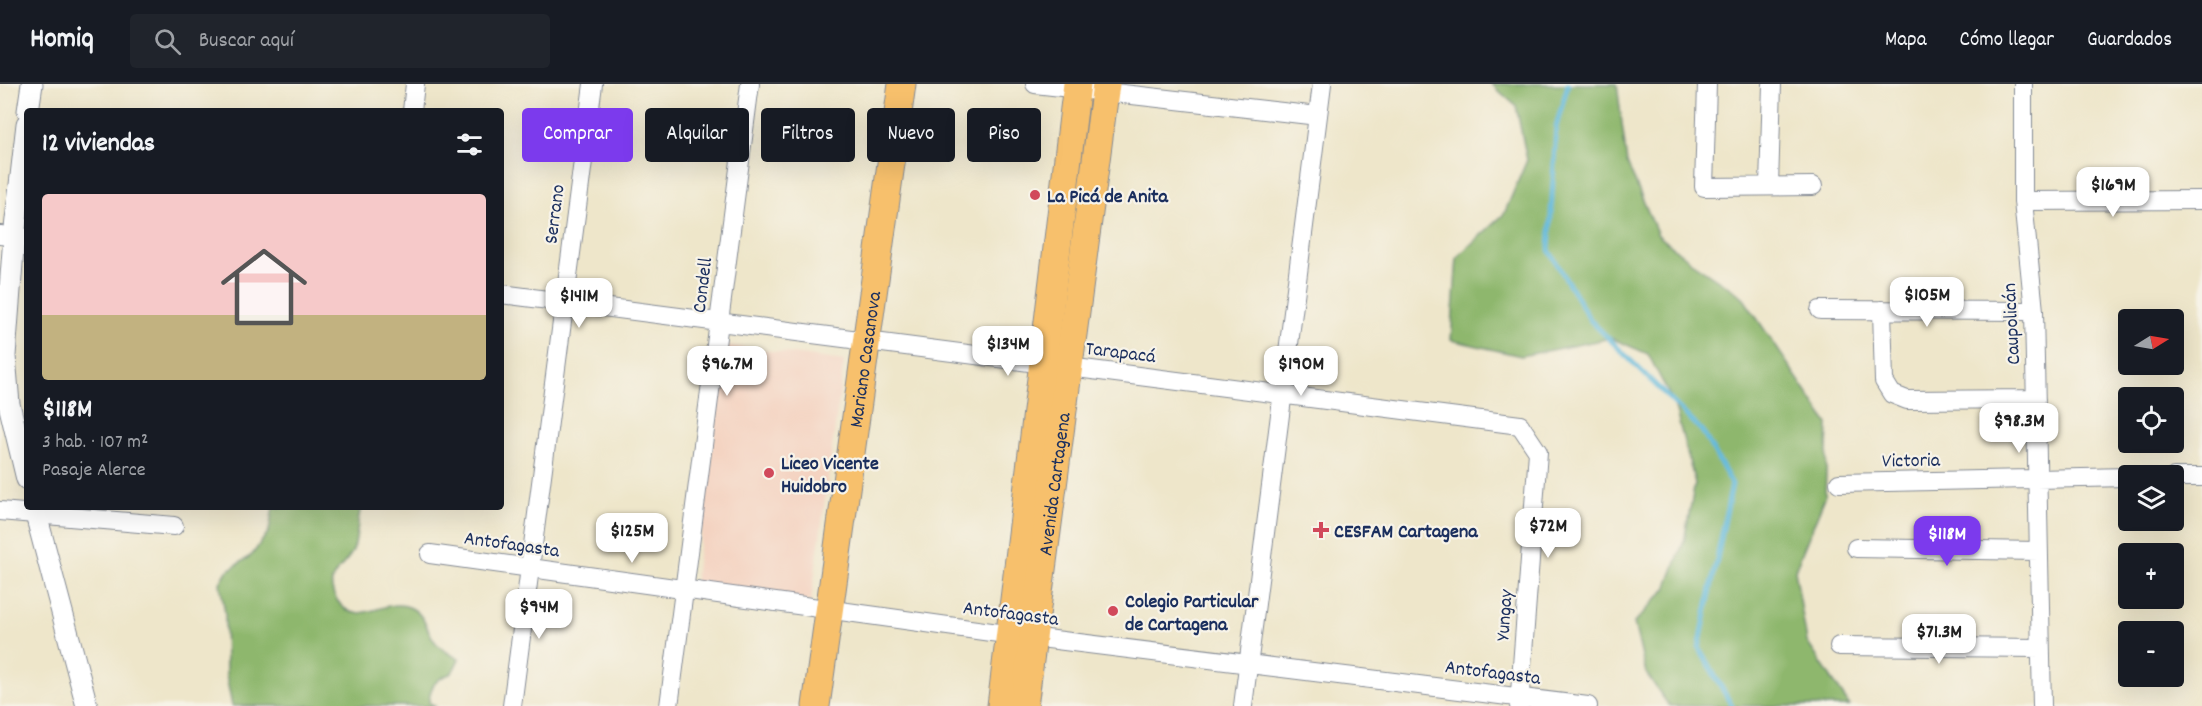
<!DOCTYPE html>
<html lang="es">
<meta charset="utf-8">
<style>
body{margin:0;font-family:Dekko,sans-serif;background:#20242c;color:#f1f3f6;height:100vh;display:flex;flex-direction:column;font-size:22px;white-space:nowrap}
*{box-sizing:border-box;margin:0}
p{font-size:20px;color:#9ea1a6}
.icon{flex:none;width:33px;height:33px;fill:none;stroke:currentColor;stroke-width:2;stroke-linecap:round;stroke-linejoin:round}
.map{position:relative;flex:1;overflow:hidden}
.panel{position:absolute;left:24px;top:24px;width:480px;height:402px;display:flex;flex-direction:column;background:#171b24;border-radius:6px;box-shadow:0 6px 24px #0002}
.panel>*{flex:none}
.banner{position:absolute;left:522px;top:24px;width:570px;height:54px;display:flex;gap:12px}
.needle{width:39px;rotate:79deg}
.tools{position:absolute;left:2118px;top:225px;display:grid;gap:12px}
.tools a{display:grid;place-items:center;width:66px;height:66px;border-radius:6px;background:#171b24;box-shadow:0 6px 24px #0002;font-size:30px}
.price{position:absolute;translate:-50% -51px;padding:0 14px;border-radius:12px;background:#fff;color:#222;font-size:20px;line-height:39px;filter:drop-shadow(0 2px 3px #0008)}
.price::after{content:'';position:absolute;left:50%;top:36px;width:18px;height:14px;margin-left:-9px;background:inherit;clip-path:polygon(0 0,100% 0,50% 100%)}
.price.on{background:#7c3aed;color:#fff}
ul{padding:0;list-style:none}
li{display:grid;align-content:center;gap:12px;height:318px;padding:0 18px}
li+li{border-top:2px solid #363941}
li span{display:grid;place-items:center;height:186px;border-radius:6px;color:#555}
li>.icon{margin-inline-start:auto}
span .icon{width:108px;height:108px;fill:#fffc;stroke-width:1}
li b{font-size:26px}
h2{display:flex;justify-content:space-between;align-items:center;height:72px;padding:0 18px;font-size:26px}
.pill{padding:0 21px;border-radius:6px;background:#171b24;box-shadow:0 6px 24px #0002;font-size:21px;line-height:54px}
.pill.on{background:#7c3aed;color:#fff}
header{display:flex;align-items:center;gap:36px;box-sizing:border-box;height:84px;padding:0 30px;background:#171b24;border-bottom:2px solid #363941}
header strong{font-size:28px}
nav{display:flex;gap:33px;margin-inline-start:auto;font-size:21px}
.search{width:420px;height:54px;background:#20242c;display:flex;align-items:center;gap:15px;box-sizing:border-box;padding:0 21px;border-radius:6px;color:#9ea1a6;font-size:22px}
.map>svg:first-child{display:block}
.built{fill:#f4d3c1}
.forest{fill:#8eb76d;stroke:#547366;stroke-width:1.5}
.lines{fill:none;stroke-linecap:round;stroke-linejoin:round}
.stream{stroke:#5db7da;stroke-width:5}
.minor-casing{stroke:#848a94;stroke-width:20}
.tertiary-casing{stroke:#848a94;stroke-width:23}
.primary-casing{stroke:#848a94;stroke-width:29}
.minor{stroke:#fff;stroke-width:18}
.tertiary{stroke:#fff;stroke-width:21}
.primary{stroke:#f7c06c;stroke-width:27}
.poi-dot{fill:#d1495b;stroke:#f7f3e8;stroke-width:2}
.labels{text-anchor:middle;stroke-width:4.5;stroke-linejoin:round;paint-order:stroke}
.poi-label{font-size:20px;font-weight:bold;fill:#1b2f5e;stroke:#f7f3e8;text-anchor:start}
.street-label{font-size:20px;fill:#1b2f5e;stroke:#f7f3e8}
</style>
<header>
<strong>Homiq</strong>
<div class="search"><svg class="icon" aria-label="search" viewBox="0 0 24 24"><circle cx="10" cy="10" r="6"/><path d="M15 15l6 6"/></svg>Buscar aquí</div>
<nav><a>Mapa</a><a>Cómo llegar</a><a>Guardados</a></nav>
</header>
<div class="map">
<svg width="2202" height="622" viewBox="0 0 2202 622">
<rect width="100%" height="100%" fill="#f7f3e8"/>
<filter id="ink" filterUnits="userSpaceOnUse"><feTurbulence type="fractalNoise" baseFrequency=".0167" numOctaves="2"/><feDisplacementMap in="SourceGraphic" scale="12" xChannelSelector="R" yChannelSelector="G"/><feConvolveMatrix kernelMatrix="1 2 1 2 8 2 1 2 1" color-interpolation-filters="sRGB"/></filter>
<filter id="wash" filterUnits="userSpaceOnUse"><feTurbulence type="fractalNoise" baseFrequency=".008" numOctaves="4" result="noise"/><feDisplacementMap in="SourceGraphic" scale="24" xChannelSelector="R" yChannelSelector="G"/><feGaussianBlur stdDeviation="1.35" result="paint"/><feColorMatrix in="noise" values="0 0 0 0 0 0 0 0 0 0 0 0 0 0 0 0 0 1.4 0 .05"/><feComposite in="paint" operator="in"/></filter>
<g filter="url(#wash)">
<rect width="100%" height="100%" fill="#eee6ca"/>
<path class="built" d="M726,261L844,277L811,518L694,502Z"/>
<path class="forest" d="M1491,0H1617L1627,79L1658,151L1691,178L1742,212L1828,340L1825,413L1795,486L1807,558L1850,622H1669L1646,589L1634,539L1666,505L1684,457L1695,399L1674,320L1648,270L1611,254L1521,272L1451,256L1457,173L1504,130L1527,76L1516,22Z
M273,423H361C357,437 358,450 354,464C348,483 320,490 337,516C341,522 346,528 355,529C373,530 391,516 409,523C426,530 426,547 436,559C442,566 451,571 459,575L452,589C436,595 430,601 429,618L435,622H232L226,591L225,529L220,499L227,487L252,471L269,447Z"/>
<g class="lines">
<path class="stream" d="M1568,0L1556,43L1549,166L1590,236L1702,347L1732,400L1699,564L1732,622"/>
</g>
</g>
<g filter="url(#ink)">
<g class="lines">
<g class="minor-casing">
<path id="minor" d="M1035,0L1318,32
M1707,0L1704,103L1813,102
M2023,0V117L2034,227L2042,622
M412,27L415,0
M1769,102L1772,0
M2023,117L2202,116
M0,151L27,154
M501,210L1520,341L1538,368L1519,622
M1820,226L2034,227
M1882,226L1884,297L1892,310L1907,316L2036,315
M2174,393H2202
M1839,399L2128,393
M0,427L174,442
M1856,464L2038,467
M430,470L991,548L1588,622
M1839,562L2039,564
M512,622L593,0
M669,622L750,0
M1243,622L1322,0"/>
</g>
<g class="tertiary-casing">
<path id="tertiary" d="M28,27L32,0
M27,40L14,153L5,272L9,320L27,395
M34,423L87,622"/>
</g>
<g class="primary-casing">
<g id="primary">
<path id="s1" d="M816,622L902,0"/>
<path d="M1001,622L1077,0"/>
<path id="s2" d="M1024,622L1106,0"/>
</g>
</g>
<use href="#minor" class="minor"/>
<use href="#tertiary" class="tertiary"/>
<use href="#primary" class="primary"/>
</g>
</g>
<g class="poi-dot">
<circle cx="1035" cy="111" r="6"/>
<circle cx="769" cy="389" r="6"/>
<path d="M1318 437h6v6h6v6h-6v6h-6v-6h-6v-6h6z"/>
<circle cx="1113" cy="527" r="6"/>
</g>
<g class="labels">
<g class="poi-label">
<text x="1047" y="118">La Picá de Anita</text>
<text x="781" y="385">Liceo Vicente<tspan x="781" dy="23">Huidobro</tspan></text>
<text x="1334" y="453">CESFAM Cartagena</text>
<text x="1125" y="523">Colegio Particular<tspan x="1125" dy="23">de Cartagena</tspan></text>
</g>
<g class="street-label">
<text transform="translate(553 130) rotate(-83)" y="7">Serrano</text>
<text transform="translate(701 201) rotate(-83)" y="7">Condell</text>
<text transform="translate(2010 240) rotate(-93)" y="7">Caupolicán</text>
<text transform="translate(1121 267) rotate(7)" y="7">Tarapacá</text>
<text dy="7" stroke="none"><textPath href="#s1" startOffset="350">Mariano Casanova</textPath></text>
<text transform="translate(1911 375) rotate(-1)" y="7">Victoria</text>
<text dy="7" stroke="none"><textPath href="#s2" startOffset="224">Avenida Cartagena</textPath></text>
<text transform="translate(512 459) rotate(8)" y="7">Antofagasta</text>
<text transform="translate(1011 528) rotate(7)" y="7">Antofagasta</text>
<text transform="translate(1503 531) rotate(-86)" y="7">Yungay</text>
<text transform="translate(1493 587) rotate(7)" y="7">Antofagasta</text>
</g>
</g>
</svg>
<div class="tools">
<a><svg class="needle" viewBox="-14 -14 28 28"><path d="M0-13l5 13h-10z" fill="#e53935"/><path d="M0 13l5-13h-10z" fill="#9ea1a6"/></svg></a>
<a><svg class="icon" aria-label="locate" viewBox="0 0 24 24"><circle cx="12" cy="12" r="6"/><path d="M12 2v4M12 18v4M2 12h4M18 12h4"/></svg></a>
<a><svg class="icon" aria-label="layers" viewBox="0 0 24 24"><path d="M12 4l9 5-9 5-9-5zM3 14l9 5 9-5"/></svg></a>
<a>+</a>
<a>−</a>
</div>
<b class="price" style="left:2113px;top:134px">$169M</b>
<b class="price" style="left:1927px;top:244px">$105M</b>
<b class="price" style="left:579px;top:245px">$141M</b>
<b class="price" style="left:1008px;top:293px">$134M</b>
<b class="price" style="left:727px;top:313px">$96.7M</b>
<b class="price" style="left:1301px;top:313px">$190M</b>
<b class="price" style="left:2019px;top:370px">$98.3M</b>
<b class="price" style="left:1548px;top:475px">$72M</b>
<b class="price" style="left:632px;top:480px">$125M</b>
<b class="price on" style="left:1947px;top:483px">$118M</b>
<b class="price" style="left:539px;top:556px">$94M</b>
<b class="price" style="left:1939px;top:581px">$71.3M</b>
<div class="banner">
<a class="pill on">Comprar</a>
<a class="pill">Alquilar</a>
<a class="pill">Filtros</a>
<a class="pill">Nuevo</a>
<a class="pill">Piso</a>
</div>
<section class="panel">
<h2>12 viviendas<svg class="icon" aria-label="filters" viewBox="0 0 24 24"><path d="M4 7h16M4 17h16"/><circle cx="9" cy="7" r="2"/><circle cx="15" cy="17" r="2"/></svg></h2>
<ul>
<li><span style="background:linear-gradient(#f6c9c9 65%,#c2b280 0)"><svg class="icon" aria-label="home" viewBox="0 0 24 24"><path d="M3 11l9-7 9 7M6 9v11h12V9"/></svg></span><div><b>$118M</b><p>3 hab. · 107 m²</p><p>Pasaje Alerce</p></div></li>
</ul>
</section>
</div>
